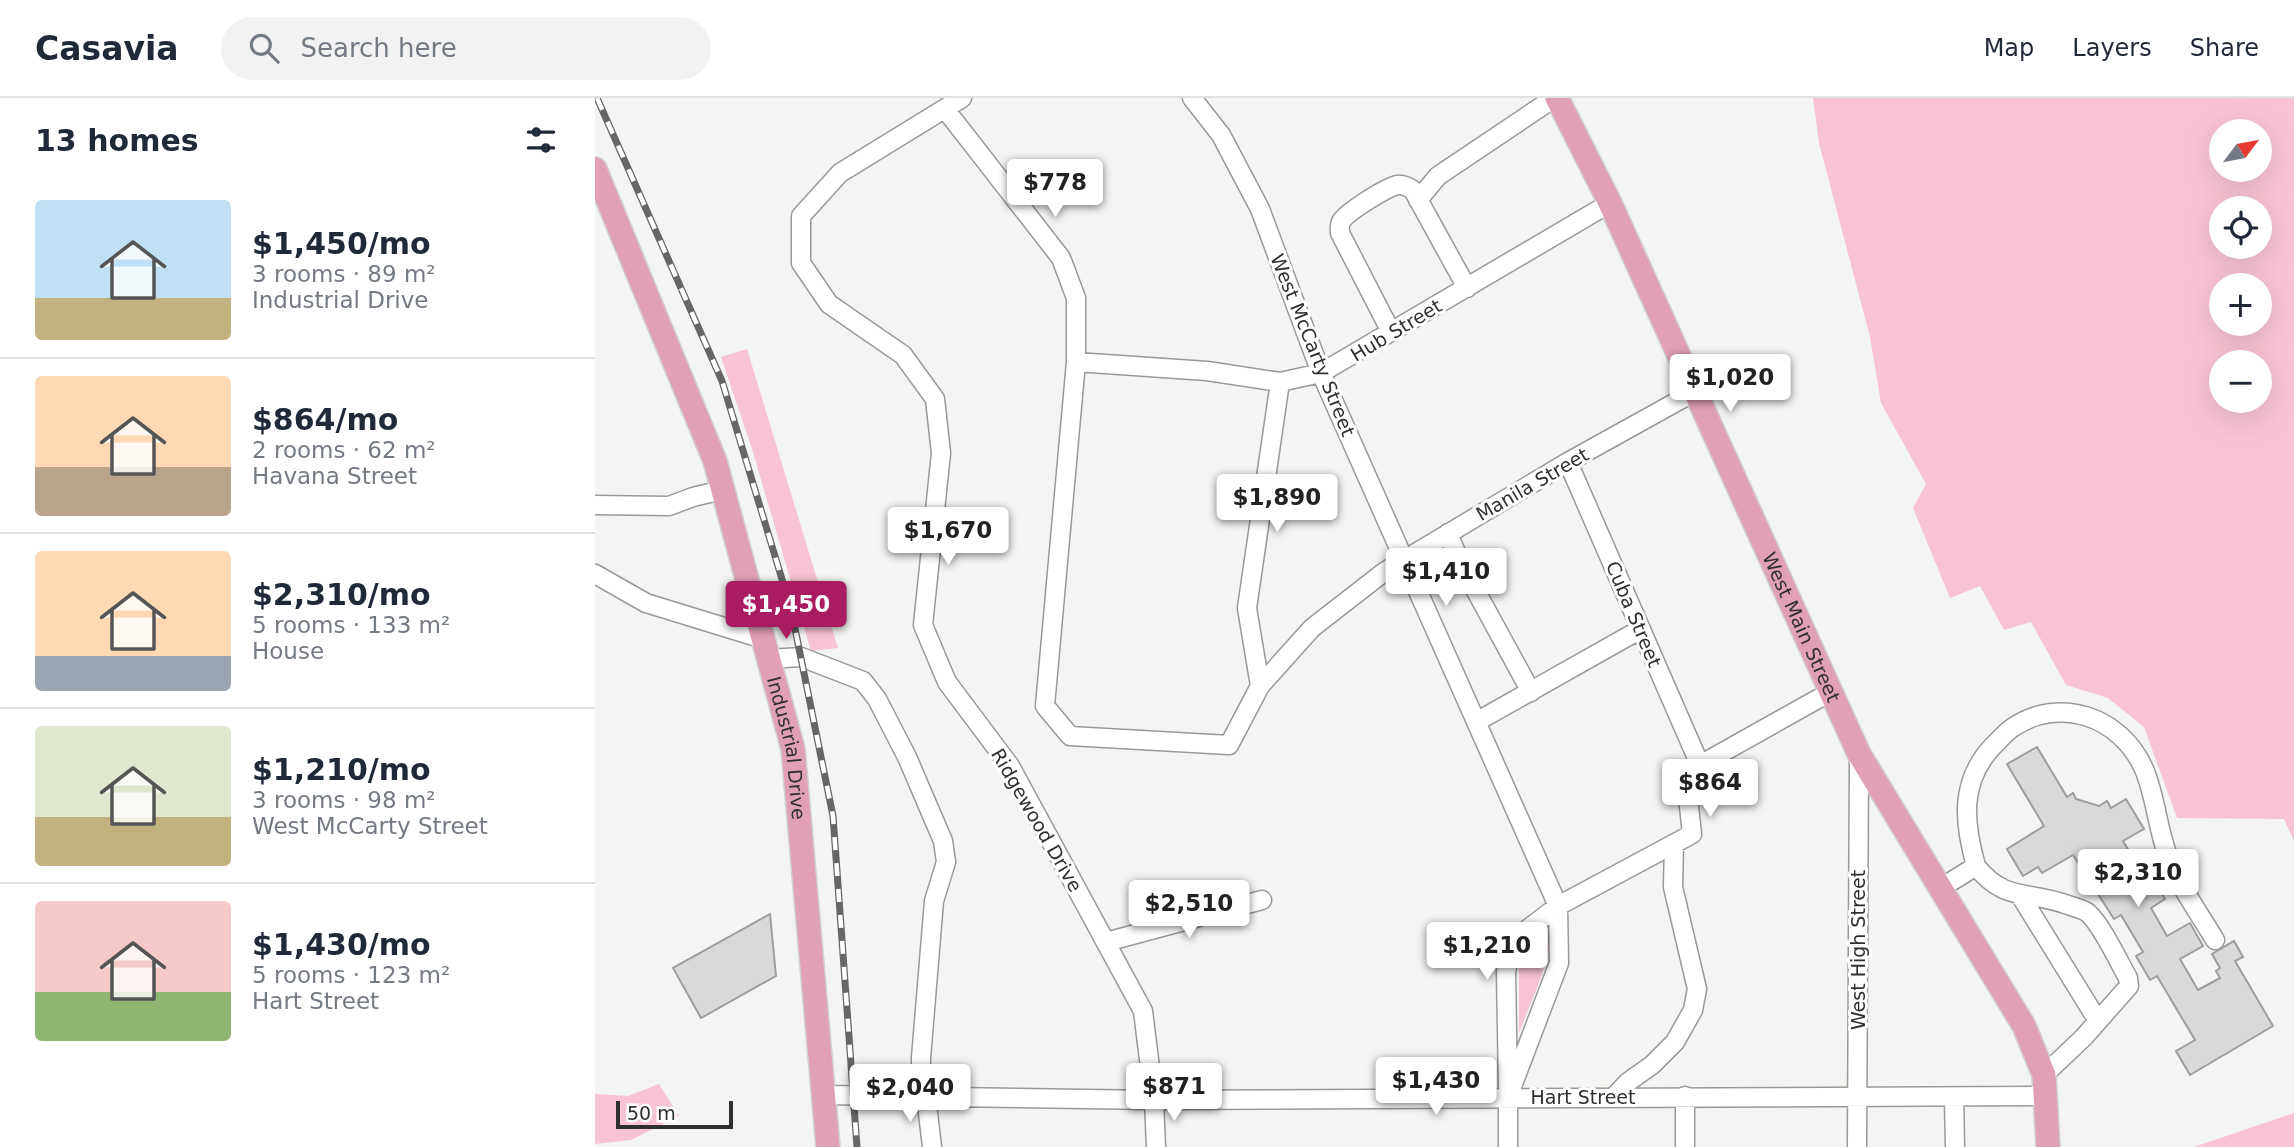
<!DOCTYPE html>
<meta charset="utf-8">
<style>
body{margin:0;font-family:"DejaVu Sans",sans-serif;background:#f2f2f3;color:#1f2937;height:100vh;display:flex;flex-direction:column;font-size:26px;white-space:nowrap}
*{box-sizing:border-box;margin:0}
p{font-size:23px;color:#747a83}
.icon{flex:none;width:38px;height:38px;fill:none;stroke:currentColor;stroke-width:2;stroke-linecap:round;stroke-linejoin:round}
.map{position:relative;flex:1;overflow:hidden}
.drawer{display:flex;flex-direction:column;background:#fff;width:595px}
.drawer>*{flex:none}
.needle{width:46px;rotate:58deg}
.buttons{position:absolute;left:1614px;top:21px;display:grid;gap:14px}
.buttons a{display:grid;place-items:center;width:63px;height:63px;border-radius:50%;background:#fff;box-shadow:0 7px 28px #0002;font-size:35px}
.scale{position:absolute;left:21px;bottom:18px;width:117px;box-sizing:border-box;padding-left:7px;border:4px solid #2f2f2e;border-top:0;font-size:19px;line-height:24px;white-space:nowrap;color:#2f2f2e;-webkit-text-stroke:5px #fff;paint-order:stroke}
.price{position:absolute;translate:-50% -60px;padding:0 16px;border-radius:7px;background:#fff;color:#222;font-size:23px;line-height:46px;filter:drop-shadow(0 2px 4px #0008)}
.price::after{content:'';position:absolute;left:50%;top:42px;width:21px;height:16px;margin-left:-10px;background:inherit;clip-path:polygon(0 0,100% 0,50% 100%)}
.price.active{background:#a91d60;color:#fff}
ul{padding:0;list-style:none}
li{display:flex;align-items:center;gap:21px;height:175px;padding:0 35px}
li+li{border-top:2px solid #e0e1e3}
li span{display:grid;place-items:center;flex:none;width:196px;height:140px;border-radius:7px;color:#555}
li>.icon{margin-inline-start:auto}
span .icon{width:84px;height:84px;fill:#fffc;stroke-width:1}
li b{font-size:30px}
h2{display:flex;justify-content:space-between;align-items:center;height:84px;padding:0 35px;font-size:30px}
header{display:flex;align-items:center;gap:42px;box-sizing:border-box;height:98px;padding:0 35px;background:#fff;border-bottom:2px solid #e0e1e3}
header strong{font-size:33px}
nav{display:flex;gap:38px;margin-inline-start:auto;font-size:24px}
.search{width:490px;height:63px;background:#f2f2f3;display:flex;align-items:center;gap:18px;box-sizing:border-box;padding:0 24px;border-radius:38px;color:#747a83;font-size:26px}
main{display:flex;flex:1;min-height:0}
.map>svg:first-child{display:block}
.green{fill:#f8c3d3;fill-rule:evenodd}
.building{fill:#d8dad7;stroke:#9d9e9c;stroke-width:2}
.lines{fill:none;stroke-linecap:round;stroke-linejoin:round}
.minor-casing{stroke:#989a97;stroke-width:21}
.major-casing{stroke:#d1d1d1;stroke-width:26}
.minor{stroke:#fff;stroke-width:18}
.major{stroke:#e0a0b8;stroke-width:23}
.rail-casing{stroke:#666665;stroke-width:7}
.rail{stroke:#fff;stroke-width:4.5;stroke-dasharray:13;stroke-linecap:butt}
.labels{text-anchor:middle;stroke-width:6;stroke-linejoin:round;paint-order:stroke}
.street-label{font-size:19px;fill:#2f2f2e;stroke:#fff}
</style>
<header>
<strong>Casavia</strong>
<div class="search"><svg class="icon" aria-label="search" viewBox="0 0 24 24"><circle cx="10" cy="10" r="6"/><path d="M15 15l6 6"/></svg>Search here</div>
<nav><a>Map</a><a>Layers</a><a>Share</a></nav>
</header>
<main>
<section class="drawer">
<h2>13 homes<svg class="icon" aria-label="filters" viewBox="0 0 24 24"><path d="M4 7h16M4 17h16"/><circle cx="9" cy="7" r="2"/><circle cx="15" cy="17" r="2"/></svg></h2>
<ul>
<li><span style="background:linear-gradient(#bfe0f5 70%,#c2b280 0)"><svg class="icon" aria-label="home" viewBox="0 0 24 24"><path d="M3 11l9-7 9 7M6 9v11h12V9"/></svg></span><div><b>$1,450/mo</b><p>3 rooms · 89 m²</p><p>Industrial Drive</p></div></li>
<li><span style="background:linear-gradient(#ffd9b3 65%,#b9a48a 0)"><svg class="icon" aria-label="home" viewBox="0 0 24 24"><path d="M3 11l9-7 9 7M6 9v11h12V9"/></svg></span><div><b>$864/mo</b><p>2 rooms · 62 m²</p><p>Havana Street</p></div></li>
<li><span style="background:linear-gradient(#ffd9b3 75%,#9aa5b1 0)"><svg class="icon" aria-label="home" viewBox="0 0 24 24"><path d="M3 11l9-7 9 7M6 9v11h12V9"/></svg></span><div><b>$2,310/mo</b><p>5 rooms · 133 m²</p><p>House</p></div></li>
<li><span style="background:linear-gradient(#dfe7d0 65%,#c2b280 0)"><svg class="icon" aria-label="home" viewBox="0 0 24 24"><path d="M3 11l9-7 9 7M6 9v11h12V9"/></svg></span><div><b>$1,210/mo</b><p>3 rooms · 98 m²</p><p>West McCarty Street</p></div></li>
<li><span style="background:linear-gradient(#f6c9c9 65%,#8fb573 0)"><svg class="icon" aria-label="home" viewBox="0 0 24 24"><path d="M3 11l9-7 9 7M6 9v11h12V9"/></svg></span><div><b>$1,430/mo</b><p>5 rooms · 123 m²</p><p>Hart Street</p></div></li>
</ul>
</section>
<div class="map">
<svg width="1699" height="1049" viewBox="0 0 1699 1049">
<rect width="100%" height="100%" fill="#f3f5f2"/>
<path class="green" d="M1218,0H1699V743L1689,721L1582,720L1549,629L1513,600L1471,587L1436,524L1409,532L1385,488L1355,500L1318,410L1331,386L1286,305L1275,239L1224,45ZM1664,33V72H1626V33ZM1664,110V149H1626V110ZM1626,187H1664V226H1626ZM1626,264H1664V303H1626Z
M152,251L243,550L216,553L158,354L126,259Z
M954,827C961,855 934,907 924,935V851L928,843Z
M64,986L84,1018L36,1042L0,1046V996L33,998Z
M1699,1015V1049H1599Z"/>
<path class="building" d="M1442,649L1472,699L1478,695L1481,701L1504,708L1512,703L1516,710L1531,701L1549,731L1528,743L1546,772L1561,763L1575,789L1566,794L1570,801L1556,810L1572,838L1595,825L1608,848L1585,861L1603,892L1625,880L1621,873L1625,870L1617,856L1639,843L1648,859L1640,863L1678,928L1595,977L1581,953L1600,942L1562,878L1555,882L1541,858L1548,854L1526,817L1519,821L1478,757L1447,775L1443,769L1428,778L1412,751L1449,728L1412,666Z
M175,816L181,878L106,920L78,870Z"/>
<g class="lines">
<g class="minor-casing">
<path id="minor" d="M367,0L245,75L206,118V165L234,206L308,257L340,301L346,355L328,527L352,584L415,668L548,913L559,1002L561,1049
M597,0L626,37L665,111L726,275L963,808L964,865L913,999V1049
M350,11L466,160L481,200V264L450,608L475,638L634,647L665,588L717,530L789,474L973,364L1101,293
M823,102L843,78L959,0
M796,234L745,135C745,130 744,128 746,124C751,114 791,90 802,87C808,86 813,89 818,92L872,190
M481,264L612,273L685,284L726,275L1015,105
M973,364L1105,667
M0,407L74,408L98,399L127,392
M853,435L864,462L936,594
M0,476L51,505L168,541
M174,561L206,559L268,583L282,601L312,659L348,743L351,764L339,803L326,960V998
M665,588L652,510L685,284
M881,624L1046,531
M1381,768C1369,725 1364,684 1398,648C1404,642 1410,635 1417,630C1465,597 1526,619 1549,671C1561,699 1562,730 1573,758C1584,788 1604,815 1620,842
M1346,790L1381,768C1410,805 1434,792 1473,807C1479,809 1488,811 1493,815C1506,826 1524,864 1533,880L1534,888L1489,939L1449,977
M1425,797L1503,923
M511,844L667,802
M913,990L911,874L917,843L963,808L1097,736L1092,690L1105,667L1237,593
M230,997L559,1002L1452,998
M331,998L337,1049
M1019,999L1033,984L1057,967L1080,944L1098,912L1102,891L1078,789L1079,746
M1359,999L1360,1049
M1090,1049V998
M1262,1049L1264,656"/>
</g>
<g class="major-casing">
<g id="major">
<path id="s1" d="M962,0L1015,105L1264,656L1429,928L1449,977L1453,1049"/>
<path id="s2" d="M0,71L120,363L198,651L233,1049"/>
</g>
</g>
<use href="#minor" class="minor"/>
<use href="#major" class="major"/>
<g class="rail-casing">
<path id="rail" d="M2,0L127,283L196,511L238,718L262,1049"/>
</g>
<use href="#rail" class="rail"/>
</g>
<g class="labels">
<g class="street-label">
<text transform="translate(801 232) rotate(-31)" y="7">Hub Street</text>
<text transform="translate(718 247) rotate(68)" y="7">West McCarty Street</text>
<text transform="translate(937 386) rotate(-30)" y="7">Manila Street</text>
<text transform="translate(1039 516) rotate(67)" y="7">Cuba Street</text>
<text dy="7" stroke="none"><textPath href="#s1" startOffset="583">West Main Street</textPath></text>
<text dy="7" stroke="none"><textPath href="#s2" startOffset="612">Industrial Drive</textPath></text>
<text transform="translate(442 722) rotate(60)" y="7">Ridgewood Drive</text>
<text transform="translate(1263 852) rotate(-90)" y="7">West High Street</text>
<text x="988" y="1006">Hart Street</text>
</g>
</g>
</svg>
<div class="buttons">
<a><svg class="needle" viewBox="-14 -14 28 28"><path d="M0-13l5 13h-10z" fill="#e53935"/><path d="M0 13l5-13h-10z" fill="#747a83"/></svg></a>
<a><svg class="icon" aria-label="locate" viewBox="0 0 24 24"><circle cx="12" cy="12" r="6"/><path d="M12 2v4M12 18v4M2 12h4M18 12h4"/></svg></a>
<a>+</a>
<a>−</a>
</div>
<div class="scale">50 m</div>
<b class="price" style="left:460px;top:121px">$778</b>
<b class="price" style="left:1135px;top:316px">$1,020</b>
<b class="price" style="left:682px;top:436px">$1,890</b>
<b class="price" style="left:353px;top:469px">$1,670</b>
<b class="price" style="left:851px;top:510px">$1,410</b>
<b class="price active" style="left:191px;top:543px">$1,450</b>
<b class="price" style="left:1115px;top:721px">$864</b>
<b class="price" style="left:1543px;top:811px">$2,310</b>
<b class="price" style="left:594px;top:842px">$2,510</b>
<b class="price" style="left:892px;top:884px">$1,210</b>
<b class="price" style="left:841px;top:1019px">$1,430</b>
<b class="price" style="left:579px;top:1025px">$871</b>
<b class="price" style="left:315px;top:1026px">$2,040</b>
</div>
</main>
